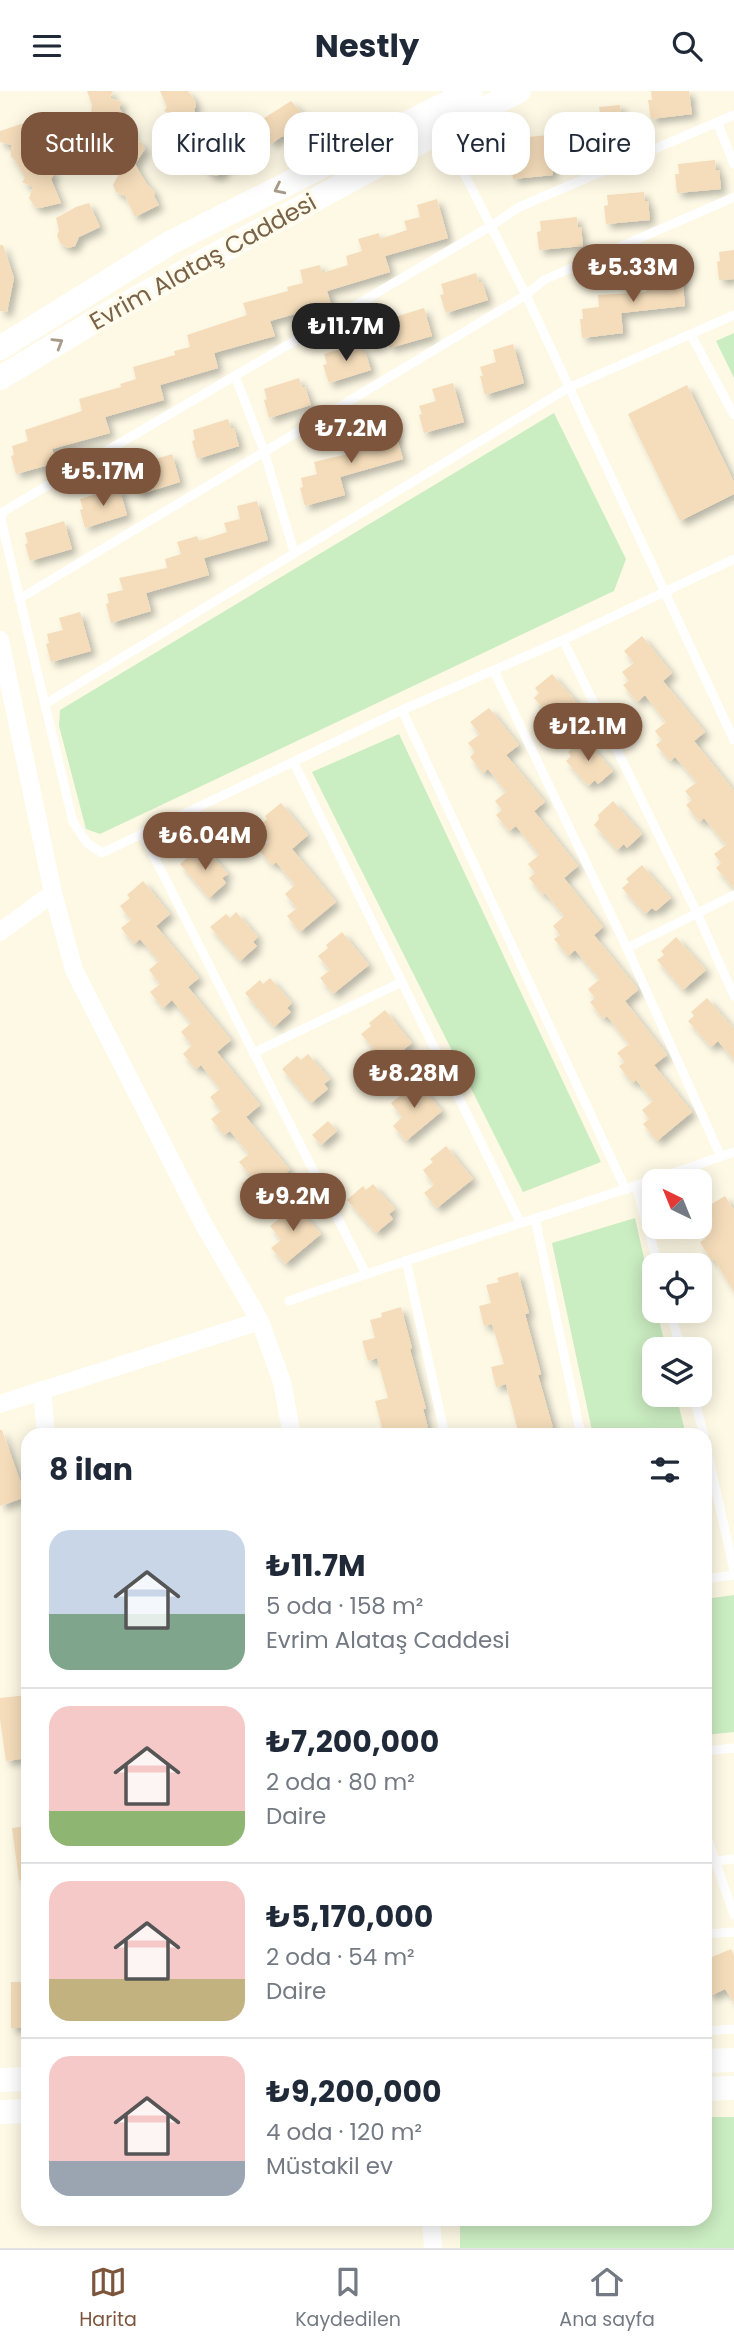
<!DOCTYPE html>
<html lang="tr">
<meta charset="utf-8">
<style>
body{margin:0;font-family:Poppins,sans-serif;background:#f2f2f3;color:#1f2937;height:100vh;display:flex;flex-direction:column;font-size:26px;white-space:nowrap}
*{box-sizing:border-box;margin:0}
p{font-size:23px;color:#747a83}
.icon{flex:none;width:38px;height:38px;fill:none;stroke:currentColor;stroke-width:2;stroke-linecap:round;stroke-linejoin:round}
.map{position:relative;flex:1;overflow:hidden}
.panel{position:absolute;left:21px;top:1337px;width:691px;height:798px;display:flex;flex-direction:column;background:#fff;border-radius:21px;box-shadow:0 4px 18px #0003}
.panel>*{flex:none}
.top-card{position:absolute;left:21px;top:21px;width:693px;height:63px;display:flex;gap:14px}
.needle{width:46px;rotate:317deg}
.buttons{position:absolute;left:642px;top:1078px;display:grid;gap:14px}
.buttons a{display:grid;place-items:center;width:70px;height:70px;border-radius:14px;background:#fff;box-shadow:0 4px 18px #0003;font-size:35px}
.price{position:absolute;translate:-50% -60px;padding:0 16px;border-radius:24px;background:#7d553c;color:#fff;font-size:23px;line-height:46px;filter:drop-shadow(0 2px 4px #0008)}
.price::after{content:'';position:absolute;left:50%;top:42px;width:21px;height:16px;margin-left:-10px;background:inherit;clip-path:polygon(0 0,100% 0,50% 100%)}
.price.on{background:#222;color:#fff}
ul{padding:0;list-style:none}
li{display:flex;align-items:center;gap:21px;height:175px;padding:0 28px}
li+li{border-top:2px solid #e0e1e3}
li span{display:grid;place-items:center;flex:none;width:196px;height:140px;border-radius:21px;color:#555}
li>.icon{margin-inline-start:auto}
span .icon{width:84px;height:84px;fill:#fffc;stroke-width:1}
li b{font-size:30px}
h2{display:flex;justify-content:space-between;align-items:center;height:84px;padding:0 28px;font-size:30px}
.chip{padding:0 24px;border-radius:21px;background:#fff;box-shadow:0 4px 18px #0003;font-size:24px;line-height:63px}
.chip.on{background:#7d553c;color:#fff}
header{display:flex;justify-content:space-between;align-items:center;height:91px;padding:0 28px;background:#fff;font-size:32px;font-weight:700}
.tab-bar{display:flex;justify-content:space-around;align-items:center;height:98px;border-top:2px solid #e0e1e3;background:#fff;font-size:19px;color:#747a83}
.tab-bar a{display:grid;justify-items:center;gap:4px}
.tab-bar .on{color:#7d553c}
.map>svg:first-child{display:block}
.green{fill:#cbedc2}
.building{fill:#f5ddbb;filter:url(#shadow)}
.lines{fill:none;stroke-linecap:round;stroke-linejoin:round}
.service{stroke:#fff;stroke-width:9}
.minor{stroke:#fff;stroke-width:18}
.secondary{stroke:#fff;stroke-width:24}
.oneway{stroke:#a89a88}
.labels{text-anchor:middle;stroke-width:7;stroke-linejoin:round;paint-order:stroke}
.street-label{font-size:24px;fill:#796348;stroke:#fffbed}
</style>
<header><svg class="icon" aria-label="menu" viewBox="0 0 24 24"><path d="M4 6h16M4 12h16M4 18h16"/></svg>Nestly<svg class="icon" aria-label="search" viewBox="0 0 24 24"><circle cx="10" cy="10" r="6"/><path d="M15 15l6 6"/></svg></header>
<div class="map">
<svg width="734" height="2157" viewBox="0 0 734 2157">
<defs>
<filter id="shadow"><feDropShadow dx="5" dy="5" stdDeviation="3.5" flood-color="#0004"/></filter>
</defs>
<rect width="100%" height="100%" fill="#fef9e5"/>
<path class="green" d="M734,242V287L716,250Z
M554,322L626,468L614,500L100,743L86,738L59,635L60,619Z
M399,643L601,1071L523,1101L312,681Z
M635,1127L654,1211V1220H657L666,1258H654V1304H676L686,1344H593L552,1152Z
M734,1504V1641L705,1644V1508Z
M705,2026H734V2157H460V2128H705Z"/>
<path class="building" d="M87,0H113L110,7L122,11L119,16L129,35L132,37L133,49L141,51L145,58L135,73L146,92L155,101L154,105L159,114L135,126L125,105L116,101L113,94L122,77L112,56L105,52L104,43L96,26L91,22L92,14Z
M160,0H188L195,10L196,16L194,18L201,43L180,47L175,46L171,36L176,25L164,20L167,16Z
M651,0H689L692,23L651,28L648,9H652Z
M291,10L304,24L314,25L309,37L305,42L281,46L271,53L258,31Z
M620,14L625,54L584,58L582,40H585L584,30L601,28L599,16Z
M24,32L31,46L38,50L39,59L47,76L55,82L51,88L61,112L40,117L35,116L29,107L33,96L22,91L25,87L14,68L11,66V54L0,51V40Z
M236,40L247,63L226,74L222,83L215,85L207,81L203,73L206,67L203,56L223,43L226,44Z
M549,44L553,84L513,88L510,70H514L513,60L529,58L528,46Z
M715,69L716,79H719L721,98L677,102L675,83H679L678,73Z
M644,101L645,110H648L650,129L606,133L604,115L608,114L607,104Z
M437,108L448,147L385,165L390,181L327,200L331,213L270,230L275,245L214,262L218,277L160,294L164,309L105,326L110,342L52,358L56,372L16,383L11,365L14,364L12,355L28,350L25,339L82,320L79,308L121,296L120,293L136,288L133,276L175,264L174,260L190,256L187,244L247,224L243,212L288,200L287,196L303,192L300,179L320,174L322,182L348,174L346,165L362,160L358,148L379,142L380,148L407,139L404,130L420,126L417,114Z
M89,112L100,136L79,146L75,155L68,157L61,153L57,145L59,139L56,127L76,116Z
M577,126L578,136H581L583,155L539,159L537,141L541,140L540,130Z
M0,154H3L14,187L7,221L0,220Z
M734,159V188L719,189L717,171L720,170L719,161Z
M681,175L685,215L621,222L623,242L582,247L580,228H583L582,218L599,216L598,204L646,201L645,191L661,189L660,177Z
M476,182L479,192L482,191L488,209L446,222L440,204L444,203L441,193Z
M424,217L432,245L390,257L385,240L388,239L385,229Z
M359,252L362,261L365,260L371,279L329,292L323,274L327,273L324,263Z
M513,253L524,292L485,304L480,285H483L480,276L496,271L493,259Z
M299,287L302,296H305L311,314L269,327L264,309L267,308L264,298Z
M453,292L464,331L424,342L419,324L422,323L419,315L436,310L432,298Z
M687,294L734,391V403L680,430L628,323Z
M228,328L231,337H234L239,355L197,368L192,350L195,349L193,339Z
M392,329L403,368L340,386L345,404L305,415L300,397L303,396L301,387L317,383L314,371L361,360L359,351L375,346L372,335Z
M172,363L180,391L138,404L133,386L136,385L133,375Z
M119,396L127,424L85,437L80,419L83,418L80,408Z
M257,410L268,449L204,467L209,484L146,502L151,520L111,532L106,513L109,512L107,503L123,499L119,487L167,477L165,468L181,463L177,451L197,445L199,450L227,441L224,432L240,428L237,415Z
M64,430L72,458L30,470L25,453L28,452L25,442Z
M80,521L91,560L51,571L46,553L49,552L47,543L63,539L59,527Z
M642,545L672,582L663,590L705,641L694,650L734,700V797L716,777L721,772L714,763L726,754L704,727L700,731L686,714L692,709L685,700L697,691L675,666L670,670L656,654L662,649L655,640L666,631L645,604L637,611L623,594L629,590L622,581L634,572L624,560Z
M552,583L581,616L566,630L562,626L556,632L534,607L539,602L535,597Z
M489,617L519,654L506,664L545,711L534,720L578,775L564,787L603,836L594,844L637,897L638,899L625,910L667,964L654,974L692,1021L657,1050L643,1033L649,1028L642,1019L653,1010L636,989L632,992L619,975L625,971L617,962L629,953L607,925L603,928L590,911L595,907L588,898L600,888L575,859L568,865L554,848L560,844L553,835L564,825L545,802L543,804L529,787L535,782L528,773L539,764L516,735L509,740L496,724L502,719L495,710L506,701L488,678L483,682L470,666L475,661L468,652L480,643L470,631Z
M584,647L613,680L598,693L595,689L588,695L566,670L571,665L568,661Z
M613,710L642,743L627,757L624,753L617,759L594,734L599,728L598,724Z
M281,712L308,744L292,758L336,811L300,841L287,825L297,817L285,803L295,794L276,771L272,774L259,759L269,750L258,736L267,728L265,725Z
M206,757L228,783L222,787L226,792L209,807L180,773L195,760L199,763Z
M642,774L671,807L656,820L652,817L645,823L622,797L629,791L626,788Z
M143,790L170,823L156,835L199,887L188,896L231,949L217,961L260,1014L246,1026L290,1079L254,1109L241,1093L251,1085L239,1071L249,1063L230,1040L224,1044L211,1028L221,1020L210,1006L220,998L201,974L196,978L183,963L192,954L181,941L191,932L172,909L163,917L150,901L160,893L149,879L159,870L140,848L134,853L121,837L131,829L120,815L130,807L127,804Z
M236,821L258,846L253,851L257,855L240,870L210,836L226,823L230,827Z
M342,841L369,874L333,903L320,887L330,879L318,865L328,857L326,854Z
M676,846L706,879L683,899L657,869L664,864L661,860Z
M270,887L292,912L287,917L291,921L274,936L245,902L260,889L263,893Z
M707,907L734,938V969L718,950L711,956L688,930L694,925L691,921Z
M385,919L412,952L376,981L363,965L373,957L361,943L371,935L369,932Z
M308,963L330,988L324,993L328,998L311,1012L282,978L297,965L301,969Z
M415,988L442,1020L406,1050L393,1035L402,1026L391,1012L401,1004L398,1001Z
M328,1030L337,1040L321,1054L312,1044Z
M446,1055L473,1088L437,1117L424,1102L434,1094L423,1079L433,1071L430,1068Z
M373,1093L395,1118L389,1123L393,1128L376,1142L347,1109L363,1095L366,1099Z
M725,1105L734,1119V1201L714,1168L711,1169L700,1151L706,1147L700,1137L713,1130L705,1117Z
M293,1111L321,1143L285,1173L271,1157L281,1149L270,1135L280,1127L277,1124Z
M518,1181L529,1222L525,1223L541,1283L538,1284L555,1344H519L506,1293L496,1296L491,1276L504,1273L492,1233L484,1235L479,1215L491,1212L486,1194L499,1191L497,1187Z
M401,1216L412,1257L410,1258L426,1318H423L430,1344H384L375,1310L388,1307L377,1267L368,1270L362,1250L375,1247L370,1229L382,1226L381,1222Z
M0,1339H2L26,1406L0,1415Z
M28,1604V1667L6,1670L0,1628V1607Z
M28,1735V1788L19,1789L12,1737Z
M731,1858L734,1865V1911L725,1898L710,1905L705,1894V1869Z
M11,1891H28V1937H11Z"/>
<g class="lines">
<path class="service" d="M734,24L519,116L491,135L16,413L3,421L1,429L73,731L87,752L102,762L402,619L563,549L734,468
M717,31L734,73
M443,41L526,204L734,649
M691,244L734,324
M235,285L264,360L294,461
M19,508L526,204L544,189L734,106
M563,549L697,822L734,905
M494,580L627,857L721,1066
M45,613L568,297L734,224
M402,619L626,1099
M294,672L520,1131
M142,742L366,1183
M627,857L734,804
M253,962L402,891
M636,1094L658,1174
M535,1127L581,1344
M406,1169L445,1344
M289,1210C437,1157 587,1113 734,1061
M670,1220L681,1258
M693,1304L704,1344
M705,1351L734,1479
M705,1488L734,1484
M705,1660L734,1657
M705,1741L734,1824
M705,1771L734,1768
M705,1843L734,1841
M705,1940L734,1938"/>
<path class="minor" d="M0,549L53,802L74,879L204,1134L260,1230L282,1291L292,1344
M0,841L53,802
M42,1299L46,1344
M0,1313L260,1230
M431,2128L433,2157"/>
<path class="secondary" d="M0,257L168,153L471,0
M0,287L93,231L442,39L519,0
M705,1970L734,1969
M0,1989L28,1988
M705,1998L734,1997
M0,2021L28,2020"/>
</g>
<defs><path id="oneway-chevron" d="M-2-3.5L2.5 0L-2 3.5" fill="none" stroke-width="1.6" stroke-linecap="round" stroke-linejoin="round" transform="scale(1.75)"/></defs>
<g class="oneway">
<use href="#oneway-chevron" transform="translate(279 98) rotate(154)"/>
<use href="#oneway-chevron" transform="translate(58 252) rotate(-31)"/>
</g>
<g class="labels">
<g class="street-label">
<text transform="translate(203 171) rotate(-29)" y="8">Evrim Alataş Caddesi</text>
</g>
</g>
</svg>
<div class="buttons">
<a><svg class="needle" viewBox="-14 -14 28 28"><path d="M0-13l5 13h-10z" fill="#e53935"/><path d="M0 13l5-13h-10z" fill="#747a83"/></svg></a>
<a><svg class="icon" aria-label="locate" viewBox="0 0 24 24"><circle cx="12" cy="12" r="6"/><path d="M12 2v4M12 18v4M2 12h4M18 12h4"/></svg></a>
<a><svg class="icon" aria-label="layers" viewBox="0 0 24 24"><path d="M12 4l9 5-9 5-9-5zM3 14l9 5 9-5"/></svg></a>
</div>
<b class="price" style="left:633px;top:213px">₺5.33M</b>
<b class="price on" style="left:346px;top:272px">₺11.7M</b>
<b class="price" style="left:351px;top:374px">₺7.2M</b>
<b class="price" style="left:103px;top:417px">₺5.17M</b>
<b class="price" style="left:588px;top:672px">₺12.1M</b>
<b class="price" style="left:205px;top:781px">₺6.04M</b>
<b class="price" style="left:414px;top:1019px">₺8.28M</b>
<b class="price" style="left:293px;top:1142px">₺9.2M</b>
<div class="top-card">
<a class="chip on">Satılık</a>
<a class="chip">Kiralık</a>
<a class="chip">Filtreler</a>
<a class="chip">Yeni</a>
<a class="chip">Daire</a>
</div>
<section class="panel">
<h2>8 ilan<svg class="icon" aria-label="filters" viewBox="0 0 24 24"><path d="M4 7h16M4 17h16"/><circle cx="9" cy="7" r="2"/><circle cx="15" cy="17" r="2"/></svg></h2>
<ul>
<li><span style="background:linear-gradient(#c9d6e8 60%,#7fa58c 0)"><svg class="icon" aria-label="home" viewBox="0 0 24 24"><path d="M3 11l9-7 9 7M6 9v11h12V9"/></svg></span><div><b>₺11.7M</b><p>5 oda · 158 m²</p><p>Evrim Alataş Caddesi</p></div></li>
<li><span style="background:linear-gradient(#f6c9c9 75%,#8fb573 0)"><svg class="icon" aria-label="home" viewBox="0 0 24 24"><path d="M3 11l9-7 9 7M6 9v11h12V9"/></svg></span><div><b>₺7,200,000</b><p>2 oda · 80 m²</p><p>Daire</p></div></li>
<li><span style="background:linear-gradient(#f6c9c9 70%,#c2b280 0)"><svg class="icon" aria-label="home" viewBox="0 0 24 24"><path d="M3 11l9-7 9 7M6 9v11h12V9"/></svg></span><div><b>₺5,170,000</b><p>2 oda · 54 m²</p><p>Daire</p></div></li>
<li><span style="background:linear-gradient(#f6c9c9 75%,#9aa5b1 0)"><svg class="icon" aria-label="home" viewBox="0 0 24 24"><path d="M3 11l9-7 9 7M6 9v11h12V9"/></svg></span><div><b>₺9,200,000</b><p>4 oda · 120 m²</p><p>Müstakil ev</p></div></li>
</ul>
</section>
</div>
<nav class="tab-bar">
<a class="on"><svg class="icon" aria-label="map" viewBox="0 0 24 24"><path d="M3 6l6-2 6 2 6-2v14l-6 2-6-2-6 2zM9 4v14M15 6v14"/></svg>Harita</a>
<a><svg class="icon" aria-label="saved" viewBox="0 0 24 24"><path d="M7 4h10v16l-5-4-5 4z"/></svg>Kaydedilen</a>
<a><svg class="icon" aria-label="home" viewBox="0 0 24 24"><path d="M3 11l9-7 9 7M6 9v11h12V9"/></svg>Ana sayfa</a>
</nav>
